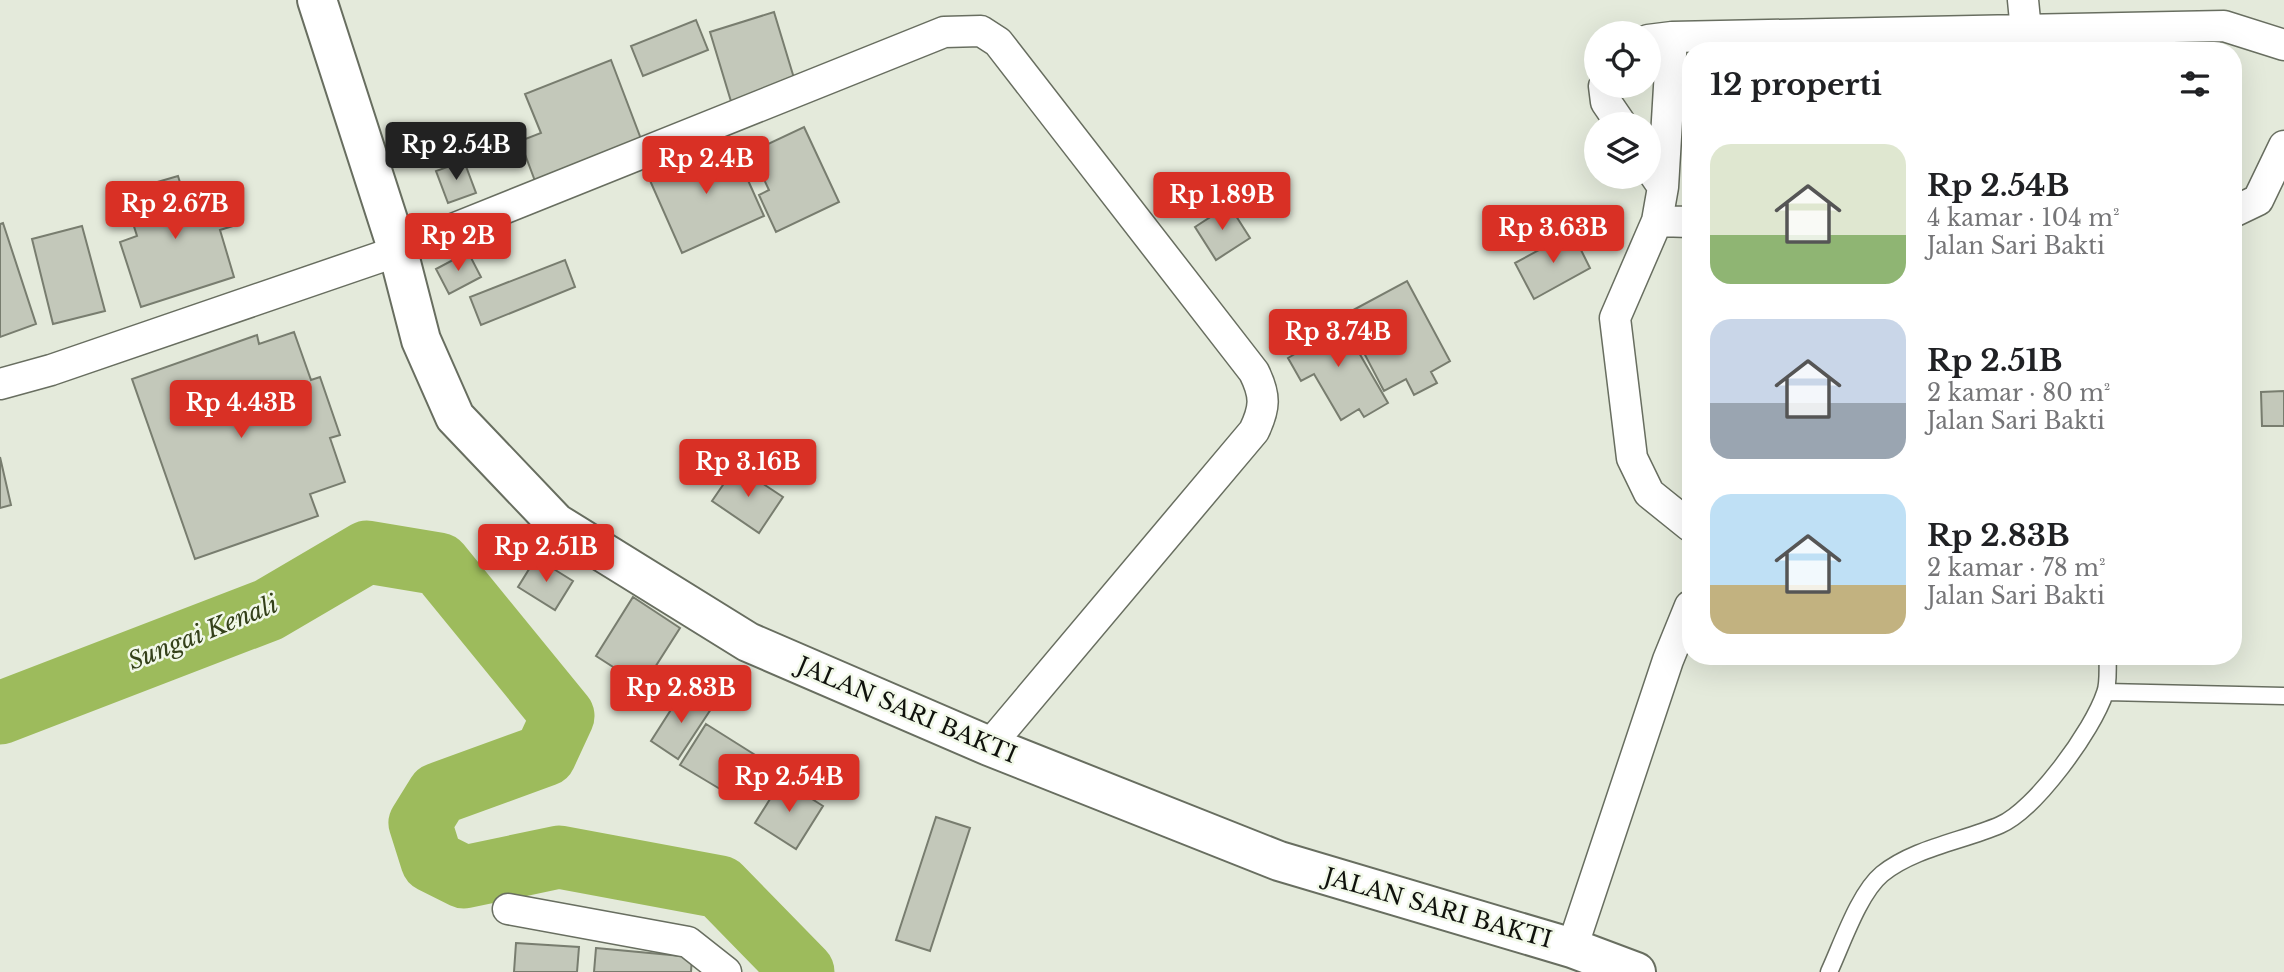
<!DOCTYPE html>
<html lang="id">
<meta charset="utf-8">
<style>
body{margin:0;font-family:"Libre Baskerville",serif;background:#f2f2f2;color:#202124;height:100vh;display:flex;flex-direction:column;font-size:26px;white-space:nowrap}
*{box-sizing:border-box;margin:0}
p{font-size:23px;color:#757577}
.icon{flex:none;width:38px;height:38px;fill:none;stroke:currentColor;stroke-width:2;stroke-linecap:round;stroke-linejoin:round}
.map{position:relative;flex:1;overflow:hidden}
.details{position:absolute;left:1682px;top:42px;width:560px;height:623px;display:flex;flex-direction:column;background:#fff;border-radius:28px;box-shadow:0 7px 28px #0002}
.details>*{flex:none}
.controls{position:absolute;left:1584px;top:21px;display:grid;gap:14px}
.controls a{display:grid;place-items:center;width:77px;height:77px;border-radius:50%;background:#fff;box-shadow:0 7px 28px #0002;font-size:35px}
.price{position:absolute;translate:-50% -60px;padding:0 16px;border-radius:7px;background:#d93025;color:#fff;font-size:23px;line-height:46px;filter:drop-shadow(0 2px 4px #0008)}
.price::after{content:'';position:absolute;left:50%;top:42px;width:21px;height:16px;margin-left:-10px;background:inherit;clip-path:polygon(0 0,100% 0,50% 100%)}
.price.selected{background:#222;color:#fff}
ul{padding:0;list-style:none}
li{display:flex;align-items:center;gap:21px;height:175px;padding:0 28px}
li span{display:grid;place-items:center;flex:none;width:196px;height:140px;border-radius:21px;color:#555}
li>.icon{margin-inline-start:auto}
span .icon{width:84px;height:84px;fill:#fffc;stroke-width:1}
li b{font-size:30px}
h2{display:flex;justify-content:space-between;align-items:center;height:84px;padding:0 28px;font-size:30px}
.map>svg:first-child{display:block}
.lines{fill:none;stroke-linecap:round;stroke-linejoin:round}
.river{stroke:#9dbb5c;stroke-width:63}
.building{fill:#c3c8ba;stroke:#787d6f;stroke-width:2}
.lane-casing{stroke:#686e60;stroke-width:19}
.street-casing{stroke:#686e60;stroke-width:33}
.secondary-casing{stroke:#686e60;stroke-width:42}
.lane{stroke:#fff;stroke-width:16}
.street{stroke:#fff;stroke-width:30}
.secondary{stroke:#fff;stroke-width:38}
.labels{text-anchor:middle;stroke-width:5;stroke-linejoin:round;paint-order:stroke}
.street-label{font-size:23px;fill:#10120d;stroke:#f1f8e8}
.water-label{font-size:24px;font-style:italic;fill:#34411a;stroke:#f1f8e8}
</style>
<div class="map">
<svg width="2284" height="972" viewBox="0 0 2284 972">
<rect width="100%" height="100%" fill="#e4eadb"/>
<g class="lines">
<path class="river" d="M0,713L268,610L367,552L439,564L563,716L545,755L438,794L420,823L432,861L464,877L559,857L720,887L803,972"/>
</g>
<path class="building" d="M774,12L797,88L733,108L710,32Z
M696,20L708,50L643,76L631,46Z
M611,60L641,139L535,181L520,141L541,133L525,94Z
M804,127L839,202L776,232L759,195L769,190L751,152Z
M730,140L764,216L682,253L648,176Z
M464,161L476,193L448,203L436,171Z
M178,176L186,202L206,196L208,203L228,197L236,225L220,230L234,277L141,307L120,242L137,236L123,192Z
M1229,205L1250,238L1216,260L1195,227Z
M3,223L36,324L0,337V224Z
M82,226L105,311L53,324L32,239Z
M1572,232L1590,268L1534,299L1515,263Z
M468,252L481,277L449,294L436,269Z
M565,260L575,287L481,325L470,297Z
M1407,281L1450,361L1431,372L1437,383L1414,395L1406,379L1384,391L1344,315Z
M1336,313L1388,403L1364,417L1359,409L1341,420L1314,374L1301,381L1288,358L1310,345L1302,332Z
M294,332L311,380L320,377L340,435L330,438L345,482L310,494L318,516L195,559L132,379L257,335L259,344Z
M2284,391V426H2262L2261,392Z
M0,457L11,505L0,508Z
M736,466L783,497L759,533L712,501Z
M536,558L573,581L555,610L518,587Z
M633,597L680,628L643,686L596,656Z
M683,691L711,709L678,759L651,741Z
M706,724L760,758L735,798L680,765Z
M782,780L823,806L796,849L755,823Z
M936,817L970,828L930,951L896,940Z
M516,943L579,947L577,972H514Z
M596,948L692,957L691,972H594Z"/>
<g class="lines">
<g class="lane-casing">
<path id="lane" d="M2106,692L2284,696
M1829,972C1842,944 1859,893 1882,874C1914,848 1963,841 2000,825C2035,810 2093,730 2105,693C2109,683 2107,668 2108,656"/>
</g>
<g class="street-casing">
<path id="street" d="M2023,0L2026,31
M1648,40L1672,37L2224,26L2284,45
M1604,86L1606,102L1621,124
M1648,165L1663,187L1657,221L1615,318L1632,458L1649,493L1690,526
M1663,187L1672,37
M2233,212L2258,200L2284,146
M1657,221L1690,222
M0,384L51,370L398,251L944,32L981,31L998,42L1254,372C1266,396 1265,408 1254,431L989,746
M508,909L688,942L726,972
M1572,948L1668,660L1690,606"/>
</g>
<g class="secondary-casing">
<path id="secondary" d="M317,0L398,251L421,340L455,417L556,523L748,642L989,746L1279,861L1572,948L1636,972"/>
</g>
<use href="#lane" class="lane"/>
<use href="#street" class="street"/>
<use href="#secondary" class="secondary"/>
</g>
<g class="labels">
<g class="street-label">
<text transform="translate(907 710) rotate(23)" y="8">JALAN SARI BAKTI</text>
<text transform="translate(1438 908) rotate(16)" y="8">JALAN SARI BAKTI</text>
</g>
<g class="water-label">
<text transform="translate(203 633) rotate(-22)" y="8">Sungai Kenali</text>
</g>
</g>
</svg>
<div class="controls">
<a><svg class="icon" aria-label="locate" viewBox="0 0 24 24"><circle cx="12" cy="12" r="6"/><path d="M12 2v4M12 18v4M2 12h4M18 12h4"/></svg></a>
<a><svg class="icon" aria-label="layers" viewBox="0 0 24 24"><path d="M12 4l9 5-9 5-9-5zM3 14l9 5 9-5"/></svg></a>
</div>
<b class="price selected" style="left:456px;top:182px">Rp 2.54B</b>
<b class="price" style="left:706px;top:196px">Rp 2.4B</b>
<b class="price" style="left:1222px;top:232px">Rp 1.89B</b>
<b class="price" style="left:175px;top:241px">Rp 2.67B</b>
<b class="price" style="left:1553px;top:265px">Rp 3.63B</b>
<b class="price" style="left:458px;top:273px">Rp 2B</b>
<b class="price" style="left:1338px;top:369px">Rp 3.74B</b>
<b class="price" style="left:241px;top:440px">Rp 4.43B</b>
<b class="price" style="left:748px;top:499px">Rp 3.16B</b>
<b class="price" style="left:546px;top:584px">Rp 2.51B</b>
<b class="price" style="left:681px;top:725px">Rp 2.83B</b>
<b class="price" style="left:789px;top:814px">Rp 2.54B</b>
<section class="details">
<h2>12 properti<svg class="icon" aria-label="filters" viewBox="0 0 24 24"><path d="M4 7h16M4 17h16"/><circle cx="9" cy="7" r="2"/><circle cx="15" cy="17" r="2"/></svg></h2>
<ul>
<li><span style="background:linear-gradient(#dfe7d0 65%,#8fb573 0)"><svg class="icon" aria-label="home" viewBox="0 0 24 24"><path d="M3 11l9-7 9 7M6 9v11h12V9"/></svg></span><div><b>Rp 2.54B</b><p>4 kamar · 104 m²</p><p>Jalan Sari Bakti</p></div></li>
<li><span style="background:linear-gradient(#c9d6e8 60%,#9aa5b1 0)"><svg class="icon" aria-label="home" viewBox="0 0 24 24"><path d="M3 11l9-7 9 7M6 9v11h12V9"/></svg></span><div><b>Rp 2.51B</b><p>2 kamar · 80 m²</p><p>Jalan Sari Bakti</p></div></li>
<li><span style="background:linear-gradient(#bfe0f5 65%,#c2b280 0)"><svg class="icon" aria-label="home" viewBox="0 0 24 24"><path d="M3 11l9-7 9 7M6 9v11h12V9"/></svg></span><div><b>Rp 2.83B</b><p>2 kamar · 78 m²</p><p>Jalan Sari Bakti</p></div></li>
</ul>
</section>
</div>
